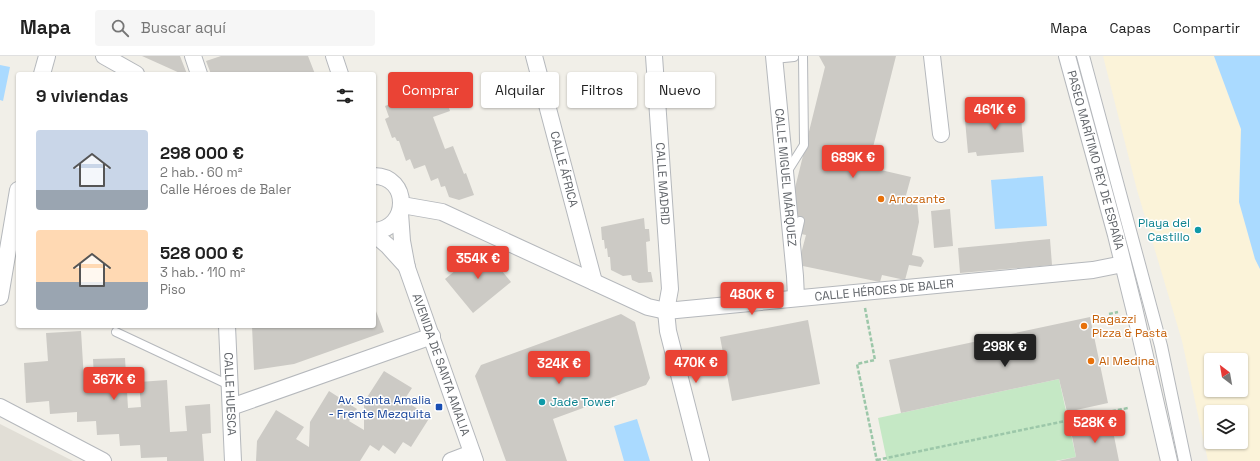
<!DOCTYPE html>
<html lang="es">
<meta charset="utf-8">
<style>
body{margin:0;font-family:"Space Grotesk",sans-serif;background:#f6f6f6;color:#222;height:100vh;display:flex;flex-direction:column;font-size:15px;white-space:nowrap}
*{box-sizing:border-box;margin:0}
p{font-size:13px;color:#767676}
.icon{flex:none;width:22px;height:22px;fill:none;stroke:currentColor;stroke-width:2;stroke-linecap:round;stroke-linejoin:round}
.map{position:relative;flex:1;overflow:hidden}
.drawer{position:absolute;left:16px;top:16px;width:360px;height:256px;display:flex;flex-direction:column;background:#fff;border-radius:4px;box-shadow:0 1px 3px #0004}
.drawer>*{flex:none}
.top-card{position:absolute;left:388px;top:16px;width:380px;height:36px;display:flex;gap:8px}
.needle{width:26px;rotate:329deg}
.controls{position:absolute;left:1204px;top:297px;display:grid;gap:8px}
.controls a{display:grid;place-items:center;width:44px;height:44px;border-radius:4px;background:#fff;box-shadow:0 1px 3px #0004;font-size:20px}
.price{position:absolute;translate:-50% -34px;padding:0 9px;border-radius:4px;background:#ea4335;color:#fff;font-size:13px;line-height:26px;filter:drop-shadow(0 1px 2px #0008)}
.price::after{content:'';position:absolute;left:50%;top:24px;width:12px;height:9px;margin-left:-6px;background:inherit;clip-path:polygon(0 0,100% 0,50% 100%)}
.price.active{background:#222;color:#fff}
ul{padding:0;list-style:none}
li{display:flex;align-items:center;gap:12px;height:100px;padding:0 20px}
li span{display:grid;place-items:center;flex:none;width:112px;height:80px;border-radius:4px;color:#555}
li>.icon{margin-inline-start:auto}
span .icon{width:48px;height:48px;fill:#fffc;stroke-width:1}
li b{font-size:17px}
h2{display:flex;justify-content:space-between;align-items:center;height:48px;padding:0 20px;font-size:17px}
.chip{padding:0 14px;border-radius:4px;background:#fff;box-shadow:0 1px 3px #0004;font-size:14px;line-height:36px}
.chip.active{background:#ea4335;color:#fff}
header{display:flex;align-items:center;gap:24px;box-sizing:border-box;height:56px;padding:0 20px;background:#fff;border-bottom:1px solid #e0e0e0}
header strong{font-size:19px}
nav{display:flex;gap:22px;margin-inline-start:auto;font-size:14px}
.search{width:280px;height:36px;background:#f6f6f6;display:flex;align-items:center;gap:10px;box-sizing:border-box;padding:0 14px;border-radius:4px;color:#767676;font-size:15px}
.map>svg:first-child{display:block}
.education{fill:#e1ded6}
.green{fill:#c5e8c5}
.sand{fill:#fbf3d9;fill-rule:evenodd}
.water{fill:#aadaff}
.building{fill:#cccac5}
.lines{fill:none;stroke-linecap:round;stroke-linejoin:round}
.service-casing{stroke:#b5b8bc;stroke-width:10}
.pedestrian-casing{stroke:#b5b8bc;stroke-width:14}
.minor-casing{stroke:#b5b8bc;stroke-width:18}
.path{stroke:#9cc7a9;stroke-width:2.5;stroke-dasharray:4 2;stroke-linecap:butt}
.service{stroke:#fff;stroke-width:8}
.pedestrian{stroke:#fff;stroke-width:12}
.minor{stroke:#fff;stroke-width:16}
.food-dot{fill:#e8710a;stroke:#fff;stroke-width:1.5}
.culture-dot{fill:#0f9aa8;stroke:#fff;stroke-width:1.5}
.transit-dot{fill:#1a4fb4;stroke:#fff;stroke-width:1.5}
.labels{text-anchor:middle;stroke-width:3;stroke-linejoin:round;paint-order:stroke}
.street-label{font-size:12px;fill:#5f6368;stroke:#fff}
.food-label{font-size:12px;fill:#c56008;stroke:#fff;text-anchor:start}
.culture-label{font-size:12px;fill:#0d838f;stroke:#fff;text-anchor:end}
.transit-label{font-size:12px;fill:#164399;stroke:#fff;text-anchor:end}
</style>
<header>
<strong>Mapa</strong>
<div class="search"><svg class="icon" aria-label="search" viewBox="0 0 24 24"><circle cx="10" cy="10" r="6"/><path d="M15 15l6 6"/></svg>Buscar aquí</div>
<nav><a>Mapa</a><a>Capas</a><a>Compartir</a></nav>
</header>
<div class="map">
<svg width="1260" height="405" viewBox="0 0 1260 405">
<rect width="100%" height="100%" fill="#f1efe8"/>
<path class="education" d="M0,368L73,405H0Z"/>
<path class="green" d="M1059,323L1076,401L1055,405H887L878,362Z"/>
<path class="sand" d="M1103,0H1214L1241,73L1239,146L1255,203L1260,213V405H1208L1182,285L1137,134ZM1211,304H1241V334H1211ZM1211,356H1241V386H1211Z"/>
<path class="water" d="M1214,0H1260V213L1255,203L1239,146L1241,73Z
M0,9L10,11L3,45L0,44Z
M1043,120L1047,170L995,173L991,124Z
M637,363L650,405H624L614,370Z"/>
<path class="building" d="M142,0H180L187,18H182Z
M221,0H308L315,18H211L206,5Z
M819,0H896L868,111L911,121L905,143L917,145L919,166L912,199L921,201L924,205L921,211L909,209L905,224L882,219L880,226L798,209L806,179L801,178L804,166L794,163L792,144L825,11Z
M441,29L450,55L433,61L445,93L453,90L464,118L466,117L474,139L459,144L449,141L445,130L441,131L438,122L431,125L425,109L414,113L410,103L406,105L399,85H397L395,81L392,82L385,63L389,61L385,50Z
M1020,49L1024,96L977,100L976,96L968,97L965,64L973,63L972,54Z
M950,153L953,190L934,192L931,155Z
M644,162L645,173H649L650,185L646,186L648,216H651L653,226L639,227L632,224L631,219L623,220L611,214L610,201H608L607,192L605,193L604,184H602L601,171Z
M1050,183L1052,209L960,217L958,192Z
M483,192L511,226L473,257L445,223Z
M374,250L384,276L294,308L254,314L252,270H374Z
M621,258L635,266L650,322L646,329L553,363L567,405H506L475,320L481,309Z
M1090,261L1108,347L1067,356L1059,323L901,357L889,304Z
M808,264L820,328L732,345L720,281Z
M81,275L84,324L94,323L93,303L125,302L128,352L141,351L139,326L167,324L170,376L187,375L185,350L210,348L211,377L202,378L204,405H167V401L141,402L140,389L120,390L119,378L97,379L96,365L77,366V356L50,358L49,345L26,347L24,307L48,305L46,277Z
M384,315L412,332L404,344L430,361L411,391L403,386L395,398L383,389L379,395L370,389L360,405H256L257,385L276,354L304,371L296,383L309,391L310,366L329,335L357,353L349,365L364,374V346Z
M1111,365L1119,405H1058L1076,401L1071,375Z"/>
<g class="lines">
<g class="service-casing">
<path id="service" d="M774,3L794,1
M787,116L804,89L803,0
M796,183L800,165
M116,276L229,329"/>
</g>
<g class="pedestrian-casing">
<path id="pedestrian" d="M1083,0L1161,290L1185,405"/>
</g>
<g class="minor-casing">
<g id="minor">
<path d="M104,0L136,18"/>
<path d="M193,0L199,18"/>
<path d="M334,0L340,18"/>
<path id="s1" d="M534,0L594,226"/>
<path id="s2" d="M654,0L670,233L666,255L668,275L701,405"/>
<path id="s3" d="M774,0L795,220L796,242"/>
<path d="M932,0L941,78"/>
<path id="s4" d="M1067,0L1116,179L1134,252L1169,405"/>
<path d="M42,18L47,0"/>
<path d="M374,120C410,120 410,173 374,175"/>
<path id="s5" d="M402,149L442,156L648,251L666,255L1093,214L1123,208"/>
<path id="s6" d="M400,157L402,185L407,212L475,405"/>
<path d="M374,178L388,190L407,211"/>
<path d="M0,241L18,134"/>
<path id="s7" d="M227,270L233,405"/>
<path d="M0,351L103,405"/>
<path d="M231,351L432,280"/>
<path d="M451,405L472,397"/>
</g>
</g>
<path class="path" d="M865,252L875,304L857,308L877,405
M1109,258L1118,256
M877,404L1128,352"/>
<use href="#service" class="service"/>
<use href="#pedestrian" class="pedestrian"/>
<use href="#minor" class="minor"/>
</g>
<g class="food-dot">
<circle cx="881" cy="143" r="4"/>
<circle cx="1084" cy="270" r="4"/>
<circle cx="1091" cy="305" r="4"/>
</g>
<g class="culture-dot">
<circle cx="1198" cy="174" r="4"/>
<circle cx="542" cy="346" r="4"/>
</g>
<rect class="transit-dot" x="435" y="347" width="8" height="8" rx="2"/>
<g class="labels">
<g class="street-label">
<text dy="4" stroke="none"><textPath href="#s4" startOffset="108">PASEO MARÍTIMO REY DE ESPAÑA</textPath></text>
<text dy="4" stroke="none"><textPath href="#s1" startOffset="117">CALLE ÁFRICA</textPath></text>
<text dy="4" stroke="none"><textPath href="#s3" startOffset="122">CALLE MIGUEL MÁRQUEZ</textPath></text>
<text dy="4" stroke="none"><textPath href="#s2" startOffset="128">CALLE MADRID</textPath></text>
<text dy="4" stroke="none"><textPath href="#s5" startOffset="505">CALLE HÉROES DE BALER</textPath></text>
<text dy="4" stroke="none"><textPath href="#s6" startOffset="158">AVENIDA DE SANTA AMALIA</textPath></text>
<text dy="4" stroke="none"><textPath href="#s7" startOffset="68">CALLE HUESCA</textPath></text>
</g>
<g class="food-label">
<text x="889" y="147">Arrozante</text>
<text x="1092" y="267">Ragazzi<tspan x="1092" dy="14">Pizza &amp; Pasta</tspan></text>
<text x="1099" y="309">Al Medina</text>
</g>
<g class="culture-label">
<text x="1190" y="171">Playa del<tspan x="1190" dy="14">Castillo</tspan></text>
<text x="550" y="350" text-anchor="start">Jade Tower</text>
</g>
<g class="transit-label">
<text x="431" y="348">Av. Santa Amalia<tspan x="431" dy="14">- Frente Mezquita</tspan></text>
</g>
</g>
</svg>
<div class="controls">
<a><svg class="needle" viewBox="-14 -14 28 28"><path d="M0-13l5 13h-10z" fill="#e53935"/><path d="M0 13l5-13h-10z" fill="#767676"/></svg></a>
<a><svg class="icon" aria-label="layers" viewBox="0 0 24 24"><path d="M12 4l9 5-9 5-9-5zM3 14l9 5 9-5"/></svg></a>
</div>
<b class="price" style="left:995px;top:75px">461K €</b>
<b class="price" style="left:853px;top:123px">689K €</b>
<b class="price" style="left:478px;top:224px">354K €</b>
<b class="price" style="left:752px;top:260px">480K €</b>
<b class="price active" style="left:1005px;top:312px">298K €</b>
<b class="price" style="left:696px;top:328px">470K €</b>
<b class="price" style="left:559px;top:329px">324K €</b>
<b class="price" style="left:114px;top:345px">367K €</b>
<b class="price" style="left:1095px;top:388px">528K €</b>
<div class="top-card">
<a class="chip active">Comprar</a>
<a class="chip">Alquilar</a>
<a class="chip">Filtros</a>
<a class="chip">Nuevo</a>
</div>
<section class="drawer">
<h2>9 viviendas<svg class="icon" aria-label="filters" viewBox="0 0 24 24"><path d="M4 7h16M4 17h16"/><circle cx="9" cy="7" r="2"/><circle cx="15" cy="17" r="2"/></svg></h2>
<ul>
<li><span style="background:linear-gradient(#c9d6e8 75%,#9aa5b1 0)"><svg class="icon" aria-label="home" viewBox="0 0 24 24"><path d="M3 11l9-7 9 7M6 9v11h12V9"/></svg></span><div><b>298 000 €</b><p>2 hab. · 60 m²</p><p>Calle Héroes de Baler</p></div></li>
<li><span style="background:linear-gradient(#ffd9b3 65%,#9aa5b1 0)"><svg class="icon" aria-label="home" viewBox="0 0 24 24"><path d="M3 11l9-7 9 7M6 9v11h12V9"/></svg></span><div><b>528 000 €</b><p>3 hab. · 110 m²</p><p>Piso</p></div></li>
</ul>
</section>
</div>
